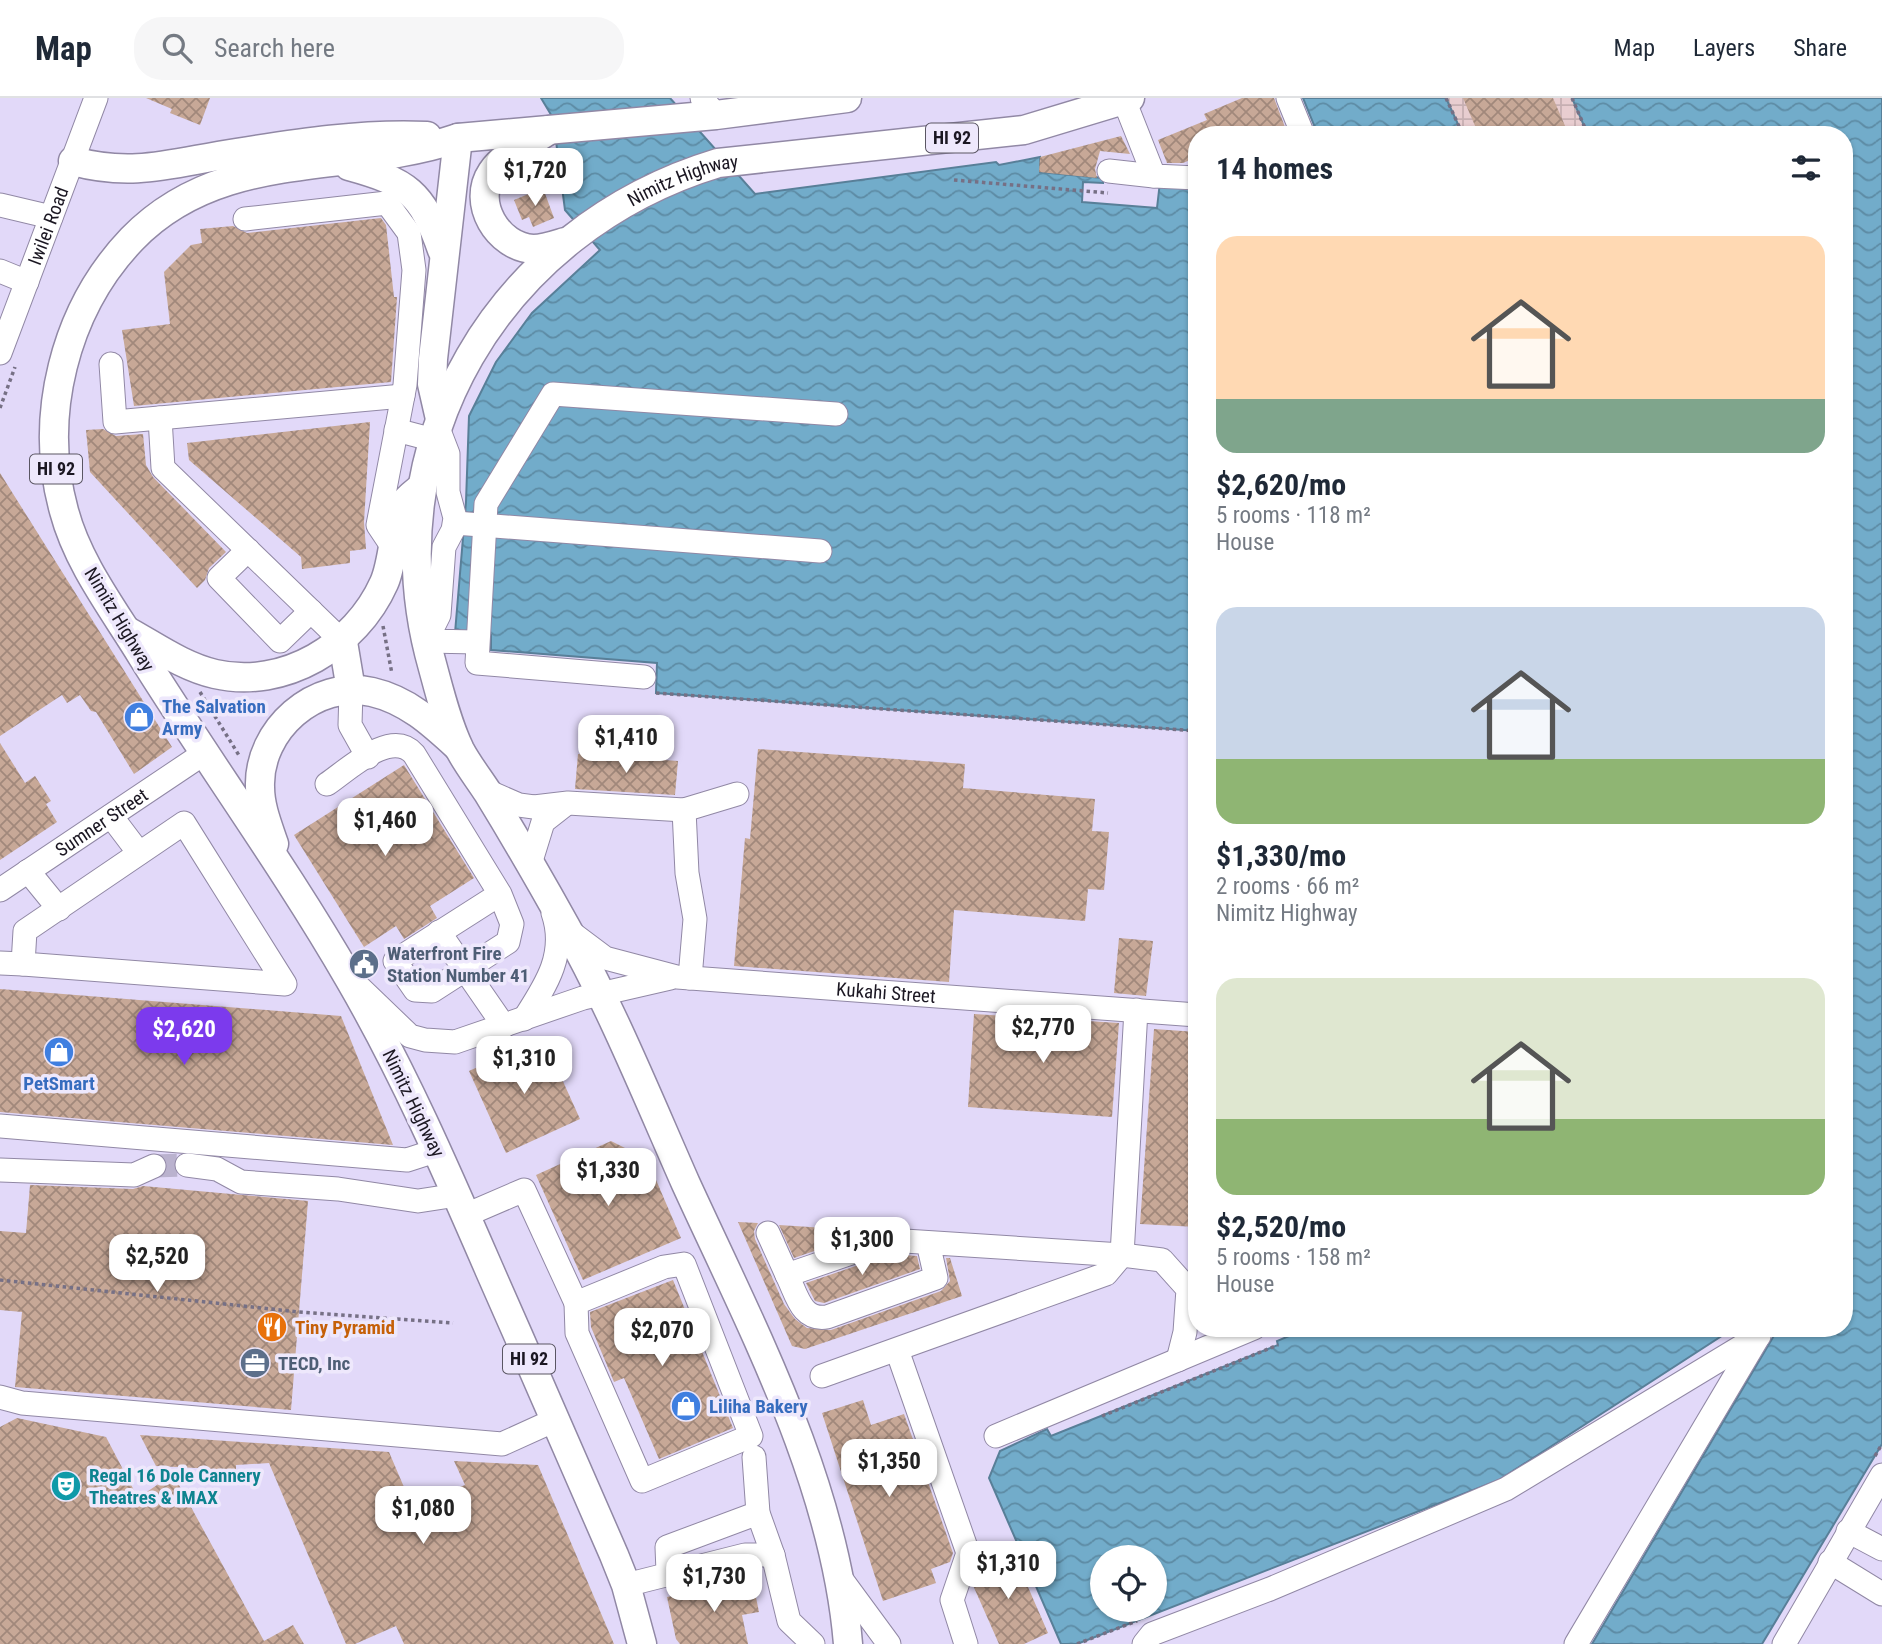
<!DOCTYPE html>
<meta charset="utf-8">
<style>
body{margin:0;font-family:"Roboto Condensed",sans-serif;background:#f6f6f7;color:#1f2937;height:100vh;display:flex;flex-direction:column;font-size:26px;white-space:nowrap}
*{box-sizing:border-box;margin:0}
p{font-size:23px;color:#747a83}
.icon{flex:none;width:38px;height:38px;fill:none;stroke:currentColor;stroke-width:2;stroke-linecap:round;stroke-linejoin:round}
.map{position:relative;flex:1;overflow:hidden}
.side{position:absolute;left:1188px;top:28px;width:665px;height:1211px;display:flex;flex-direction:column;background:#fff;border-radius:28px;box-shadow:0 2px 5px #0004}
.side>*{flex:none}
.buttons{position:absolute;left:1090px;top:1447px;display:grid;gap:14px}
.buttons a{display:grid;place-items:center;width:77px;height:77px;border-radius:50%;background:#fff;box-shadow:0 2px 5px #0004;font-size:35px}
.price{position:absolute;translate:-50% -60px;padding:0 16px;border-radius:14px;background:#fff;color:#222;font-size:23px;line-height:46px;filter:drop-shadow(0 2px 4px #0008)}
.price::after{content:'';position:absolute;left:50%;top:42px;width:21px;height:16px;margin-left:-10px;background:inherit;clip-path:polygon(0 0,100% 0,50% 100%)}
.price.current{background:#7c3aed;color:#fff}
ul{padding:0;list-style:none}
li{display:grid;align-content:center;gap:14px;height:371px;padding:0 28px}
li span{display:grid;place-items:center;height:217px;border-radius:21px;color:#555}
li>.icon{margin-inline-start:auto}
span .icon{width:126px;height:126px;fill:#fffc;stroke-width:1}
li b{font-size:30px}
h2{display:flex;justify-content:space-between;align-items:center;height:84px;padding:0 28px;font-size:30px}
header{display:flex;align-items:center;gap:42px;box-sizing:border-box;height:98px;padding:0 35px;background:#fff;border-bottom:2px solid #e0e1e3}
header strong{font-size:33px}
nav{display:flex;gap:38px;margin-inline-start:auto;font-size:24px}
.search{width:490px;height:63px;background:#f6f6f7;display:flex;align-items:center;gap:18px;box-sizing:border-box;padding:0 24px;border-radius:28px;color:#747a83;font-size:26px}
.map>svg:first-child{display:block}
.industrial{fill:url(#industrial-grid)}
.water{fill:url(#water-waves);stroke:#587f98;stroke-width:2;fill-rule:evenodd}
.building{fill:url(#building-cross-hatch)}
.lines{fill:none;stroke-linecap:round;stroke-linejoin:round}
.minor-tunnel{stroke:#bab2ce;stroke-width:23;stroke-dasharray:23 11;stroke-linecap:butt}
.minor-casing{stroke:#9188a5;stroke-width:25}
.major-casing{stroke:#9188a5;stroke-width:31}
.path{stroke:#767085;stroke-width:3.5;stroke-dasharray:3.5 3.5;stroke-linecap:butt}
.minor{stroke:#fff;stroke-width:23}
.major{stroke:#fff;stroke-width:28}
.labels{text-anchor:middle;stroke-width:7;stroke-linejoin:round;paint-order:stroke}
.shield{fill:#eee8fc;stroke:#5a5663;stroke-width:2}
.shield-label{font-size:18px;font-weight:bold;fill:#1b1722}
.street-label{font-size:19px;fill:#1b1722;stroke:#eee8fc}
.shop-label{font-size:19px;font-weight:bold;fill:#366cbe;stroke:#eee8fc;text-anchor:start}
.service-label{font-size:19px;font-weight:bold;fill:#4e5e75;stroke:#eee8fc;text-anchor:start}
.food-label{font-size:19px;font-weight:bold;fill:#c56008;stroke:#eee8fc;text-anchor:start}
.culture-label{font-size:19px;font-weight:bold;fill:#0d838f;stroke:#eee8fc;text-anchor:start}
</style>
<header>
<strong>Map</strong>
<div class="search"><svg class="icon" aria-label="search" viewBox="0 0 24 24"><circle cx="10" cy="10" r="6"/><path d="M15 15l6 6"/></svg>Search here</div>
<nav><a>Map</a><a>Layers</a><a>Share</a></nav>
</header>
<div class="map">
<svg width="1882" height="1546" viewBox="0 0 1882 1546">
<defs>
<pattern id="industrial-grid" width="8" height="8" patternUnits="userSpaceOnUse" patternTransform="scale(1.75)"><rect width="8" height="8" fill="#e8cdd0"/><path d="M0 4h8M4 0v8" fill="none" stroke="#c6afb2"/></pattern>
<pattern id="water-waves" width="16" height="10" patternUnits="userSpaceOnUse" patternTransform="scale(1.75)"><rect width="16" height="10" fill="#72acca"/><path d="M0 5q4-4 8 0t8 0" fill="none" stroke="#5d8ba4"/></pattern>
<pattern id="building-cross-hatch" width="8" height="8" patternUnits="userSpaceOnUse" patternTransform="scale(1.75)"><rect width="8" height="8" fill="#c7a897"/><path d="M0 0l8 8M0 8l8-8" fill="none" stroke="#a1887b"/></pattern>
</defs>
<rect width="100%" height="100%" fill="#e2d9f9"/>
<path class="industrial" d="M1446,0H1572L1588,37H1463Z"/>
<path class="water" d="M541,0H670L755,96L996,64L999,67L1040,59V74L1103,80V85L1083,84L1082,104L1157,110L1160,84L1197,87V633L656,595L657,565L491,552V537L455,535L466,404L469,318L496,264L532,215L600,152L565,112L553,20Z
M1303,0H1446L1463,37H1318Z
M1572,0H1882V1346L1762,1546H1592L1775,1236L1776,1230H1844V37H1588Z
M1308,1230H1734L1499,1382L1077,1546H1061L989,1380L1000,1353L1047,1331L1051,1338L1278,1247L1277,1243ZM1102,1460H1155V1512H1102Z"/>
<path class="building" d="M146,0H210L200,27L170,15L172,11Z
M1242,0H1274L1288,37H1197V59L1183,65H1167L1158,42L1207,22L1204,16Z
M1463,0H1553L1569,37H1479Z
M1121,38L1130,56L1100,53L1095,71L1097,80L1039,74L1040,59Z
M543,90L554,120L533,129L529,119L522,122L514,102Z
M381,120L386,127L394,199H397L391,284L134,308L122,232L170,226L164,174L191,147L202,145L200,131L233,128L247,135Z
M370,324L364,424L366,451L350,453V465L302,471L301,459L189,362L187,345Z
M103,331L116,338L143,336L146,367L153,379L226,454L209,470L205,482L197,490L90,374L86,332Z
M0,375L172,649L134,676L96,614L91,613L80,597L67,605L62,597L0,638Z
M0,645L25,685L35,678L51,703L46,706L57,724L0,762Z
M758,651L965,666L963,690L1095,701L1092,733L1109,734L1104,792L1088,791L1085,823L954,812L949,884L734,868L745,740L750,741Z
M578,656L678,663L675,697L575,691Z
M404,667L474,780L430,808L437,820L404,841L396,828L364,849L294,737Z
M1119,840L1153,843L1146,898L1114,895Z
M0,891L341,918L393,1047L0,1014Z
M974,916L1119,925L1112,1019L968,1009Z
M1154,931L1197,934V1129L1140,1126Z
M539,941L547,958L551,957L580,1021L506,1055L469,973Z
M611,1043L647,1061L681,1140L583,1182L536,1077Z
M30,1087L133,1091L143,1088L308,1103L291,1312L15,1289L22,1214L0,1212V1133L26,1135Z
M738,1124L758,1125L754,1133L755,1141L784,1206L795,1221L807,1230L831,1232L941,1193L950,1183L946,1160H950L962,1198L805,1251L792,1248Z
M779,1127L872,1133L794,1160Z
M891,1156L917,1158L920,1171L824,1205L815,1203L806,1185Z
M673,1182L733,1330L659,1361L624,1280L614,1284L591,1229L590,1214Z
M863,1302L871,1327L904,1316L953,1455L950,1464L931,1471L936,1485L883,1503L822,1315Z
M17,1320L106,1339L138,1400L173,1376L264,1543L293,1527L304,1546H0V1329Z
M140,1337L389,1354L412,1408L465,1387L454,1363L538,1367L614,1546H404L396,1528L355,1546H346L269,1365L236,1367V1372L156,1368Z
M1005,1451L1009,1459L1014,1457L1048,1535L1024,1546H999L972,1485L976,1474L994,1466L990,1458Z
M752,1480L759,1514L742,1517L748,1546H680L676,1541L667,1499Z"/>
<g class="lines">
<path class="minor-tunnel" d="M154,1068L187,1067"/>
<g class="minor-casing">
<g id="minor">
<path d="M702,0L716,17"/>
<path d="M1288,0L1303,37"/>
<path d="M1124,2L1154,78L1197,80"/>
<path d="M1109,73L1154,78"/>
<path d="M0,107L51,119"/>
<path d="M245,121L387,105L409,135L414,172L405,287L378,427L394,451"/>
<path d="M0,173L27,184"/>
<path id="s1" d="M0,255L96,0"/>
<path d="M111,266L115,324L403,298"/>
<path d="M160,320L163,370L343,544"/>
<path d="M438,330L448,356V394L455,420L453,432L444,449L439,517L426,543L477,544"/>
<path d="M396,332L434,342"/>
<path d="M455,425L820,453"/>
<path d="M248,452L219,480L280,543L311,513"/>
<path d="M644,579L477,565L486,406L553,296L836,316"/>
<path d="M351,592L350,627L368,659"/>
<path d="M327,686C348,672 391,630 414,656L500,796L512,826L508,844L432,893L415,892L395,863L500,796"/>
<path d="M487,693L519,707L534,709L568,705L684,712L737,696"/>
<path d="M684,712L687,775L695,821L690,880"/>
<path d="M111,718L139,755"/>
<path d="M184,725L285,886L23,866L25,833Z"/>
<path d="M530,766L543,724L566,706"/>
<path d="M28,773L59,811"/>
<path id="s2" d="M0,792L203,656"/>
<path d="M439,834L504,928"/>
<path id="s3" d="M573,836L605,860L677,879L1197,917"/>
<path d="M0,865L23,866"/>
<path d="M358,888L410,938L425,942L455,944L583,900L670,880"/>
<path d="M524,921C546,887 567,856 553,815"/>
<path d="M0,1028L407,1062L438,1052"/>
<path d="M187,1067L217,1071L241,1084L338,1091L418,1103L457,1097"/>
<path d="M0,1072L134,1077L154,1068"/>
<path d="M466,1117L524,1092L576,1205"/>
<path d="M768,1135L787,1177"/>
<path d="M928,1145L936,1180L827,1219C801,1223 797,1197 787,1177L889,1142L1122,1157L1162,1162L1188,1191L1185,1234L1178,1262"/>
<path d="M684,1166L751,1338L642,1383L577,1235L576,1205L664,1169Z"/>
<path d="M897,1252L968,1455L952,1502L966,1546"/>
<path d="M822,1278L1106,1176L1122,1157L1136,912"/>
<path d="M0,1299L22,1305L502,1346L555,1322"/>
<path d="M996,1338L1254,1230"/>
<path d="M754,1359L758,1415L773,1457L789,1523L813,1546"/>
<path d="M1848,1433L1882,1451"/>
<path d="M1830,1464L1882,1496"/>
<path d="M668,1474L667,1449L758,1415"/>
<path d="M839,1478L889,1546"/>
<path d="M626,1487L745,1457H773"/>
<path d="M1144,1546L1152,1536L1270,1491L1506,1391L1759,1238"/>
<path d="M1576,1546L1757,1241"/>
<path d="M1784,1546L1882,1377"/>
</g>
</g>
<g class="major-casing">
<g id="major">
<path d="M549,32C531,44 503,57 492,74C471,105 498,149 533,151C544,151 555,147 565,144"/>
<path d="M73,63C135,80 175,64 236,55C299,45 362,35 427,38"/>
<path d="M349,68C407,84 422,94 442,152"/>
<path d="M440,321L432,286L433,261L458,40"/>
<path d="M129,534C156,549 184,569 215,576C284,592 356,548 384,485C394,463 394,423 403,407C406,401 416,394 422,389"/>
<path d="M343,544L351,592"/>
<path d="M274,746C268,728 260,709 260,689C258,632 315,581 372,594C407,602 432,625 457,648"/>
<path d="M642,1546L626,1487L614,1457C572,1361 531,1266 489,1171C446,1072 404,975 350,882C286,771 210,667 142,558C114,512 78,466 64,413C38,319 64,212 132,141C222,48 347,78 458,40L716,17L847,0"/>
<path id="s4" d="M848,1546C835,1386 752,1230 686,1086C648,1000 612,911 566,829C541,784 515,739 488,695C479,681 468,667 460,652C448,628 440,596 433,570C369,347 500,131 718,65L1024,32L1130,0"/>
</g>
</g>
<path class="path" d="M1446,0L1463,37
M1572,0L1588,37
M954,82L1108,95
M0,310L15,269
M383,528L392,576
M200,594L240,659
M656,595L1197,633
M0,1182L299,1214L453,1225
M1102,1318L1278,1247
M1875,1358L1882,1346
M1077,1546L1137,1523"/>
<use href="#minor" class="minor"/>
<use href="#major" class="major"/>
</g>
<defs>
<g id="shop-disc" transform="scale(1.575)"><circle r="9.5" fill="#3f7fe0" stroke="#eee8fc"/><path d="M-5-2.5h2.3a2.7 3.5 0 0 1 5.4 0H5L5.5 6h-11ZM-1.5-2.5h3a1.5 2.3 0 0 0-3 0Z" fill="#fff"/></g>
<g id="civic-disc" transform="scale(1.575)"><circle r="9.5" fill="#5c6f8a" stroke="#eee8fc"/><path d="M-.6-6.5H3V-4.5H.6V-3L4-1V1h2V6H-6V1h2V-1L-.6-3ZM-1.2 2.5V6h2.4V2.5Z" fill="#fff"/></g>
<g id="restaurant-disc" transform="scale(1.575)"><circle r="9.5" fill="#e8710a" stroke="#eee8fc"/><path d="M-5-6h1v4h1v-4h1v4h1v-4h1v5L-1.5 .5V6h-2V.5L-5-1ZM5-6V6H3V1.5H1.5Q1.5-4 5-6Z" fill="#fff"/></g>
<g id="office-disc" transform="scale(1.575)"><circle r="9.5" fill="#5c6f8a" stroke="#eee8fc"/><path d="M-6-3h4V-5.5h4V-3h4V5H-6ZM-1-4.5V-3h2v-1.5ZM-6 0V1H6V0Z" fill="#fff"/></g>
<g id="theatre-disc" transform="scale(1.575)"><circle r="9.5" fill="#0f9aa8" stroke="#eee8fc"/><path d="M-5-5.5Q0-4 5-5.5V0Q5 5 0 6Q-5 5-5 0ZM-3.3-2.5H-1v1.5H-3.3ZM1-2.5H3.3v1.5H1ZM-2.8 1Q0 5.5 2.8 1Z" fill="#fff"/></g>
</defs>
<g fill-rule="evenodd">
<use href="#shop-disc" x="139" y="619"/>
<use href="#civic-disc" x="364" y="866"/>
<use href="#shop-disc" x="59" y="954"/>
<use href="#restaurant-disc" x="272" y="1229"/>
<use href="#office-disc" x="255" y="1265"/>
<use href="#shop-disc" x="686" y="1308"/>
<use href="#theatre-disc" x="66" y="1388"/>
</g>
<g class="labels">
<g class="shield">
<rect x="926" y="25.5" width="52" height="29" rx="5"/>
<rect x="30" y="356.5" width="52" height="29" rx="5"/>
<rect x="503" y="1246.5" width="52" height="29" rx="5"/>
</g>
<g class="shield-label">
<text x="952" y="46">HI 92</text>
<text x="56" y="377">HI 92</text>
<text x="529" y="1267">HI 92</text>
</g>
<g class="street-label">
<text dy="7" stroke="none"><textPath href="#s4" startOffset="1673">Nimitz Highway</textPath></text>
<text dy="7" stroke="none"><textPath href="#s1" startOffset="136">Iwilei Road</textPath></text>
<text transform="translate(120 521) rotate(59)" y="7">Nimitz Highway</text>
<text dy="7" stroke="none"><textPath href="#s2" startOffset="122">Sumner Street</textPath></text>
<text dy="7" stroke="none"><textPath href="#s3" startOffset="324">Kukahi Street</textPath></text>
<text transform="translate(414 1005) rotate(64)" y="7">Nimitz Highway</text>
</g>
<g class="shop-label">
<text x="162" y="615">The Salvation<tspan x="162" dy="22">Army</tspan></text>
<text x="59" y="992" text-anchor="middle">PetSmart</text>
<text x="709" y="1315">Liliha Bakery</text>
</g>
<g class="service-label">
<text x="387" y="862">Waterfront Fire<tspan x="387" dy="22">Station Number 41</tspan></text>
<text x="278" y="1272">TECD, Inc</text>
</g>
<g class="food-label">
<text x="295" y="1236">Tiny Pyramid</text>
</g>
<g class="culture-label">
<text x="89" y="1384">Regal 16 Dole Cannery<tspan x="89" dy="22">Theatres &amp; IMAX</tspan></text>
</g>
</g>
</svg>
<div class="buttons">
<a><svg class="icon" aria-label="locate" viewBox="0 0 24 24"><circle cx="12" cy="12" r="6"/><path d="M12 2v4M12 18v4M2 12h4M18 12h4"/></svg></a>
</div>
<b class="price" style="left:535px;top:110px">$1,720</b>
<b class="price" style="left:626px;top:677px">$1,410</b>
<b class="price" style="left:385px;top:760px">$1,460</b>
<b class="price" style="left:1043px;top:967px">$2,770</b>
<b class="price current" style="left:184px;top:969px">$2,620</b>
<b class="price" style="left:524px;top:998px">$1,310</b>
<b class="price" style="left:608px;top:1110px">$1,330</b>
<b class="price" style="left:862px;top:1179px">$1,300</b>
<b class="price" style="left:157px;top:1196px">$2,520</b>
<b class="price" style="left:662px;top:1270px">$2,070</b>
<b class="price" style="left:889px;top:1401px">$1,350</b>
<b class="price" style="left:423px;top:1448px">$1,080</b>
<b class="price" style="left:1008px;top:1503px">$1,310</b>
<b class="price" style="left:714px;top:1516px">$1,730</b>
<section class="side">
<h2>14 homes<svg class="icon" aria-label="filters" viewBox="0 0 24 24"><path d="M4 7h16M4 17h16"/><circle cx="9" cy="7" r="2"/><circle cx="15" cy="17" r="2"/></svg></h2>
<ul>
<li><span style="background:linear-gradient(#ffd9b3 75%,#7fa58c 0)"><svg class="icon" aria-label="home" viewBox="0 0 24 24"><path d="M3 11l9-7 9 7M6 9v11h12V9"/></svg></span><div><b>$2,620/mo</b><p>5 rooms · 118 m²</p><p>House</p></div></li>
<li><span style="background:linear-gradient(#c9d6e8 70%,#8fb573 0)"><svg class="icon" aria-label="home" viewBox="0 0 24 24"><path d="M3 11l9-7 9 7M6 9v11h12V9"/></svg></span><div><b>$1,330/mo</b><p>2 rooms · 66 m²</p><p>Nimitz Highway</p></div></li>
<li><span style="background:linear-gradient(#dfe7d0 65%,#8fb573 0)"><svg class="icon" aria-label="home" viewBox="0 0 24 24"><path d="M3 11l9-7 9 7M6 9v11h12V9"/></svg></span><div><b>$2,520/mo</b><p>5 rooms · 158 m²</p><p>House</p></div></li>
</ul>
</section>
</div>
